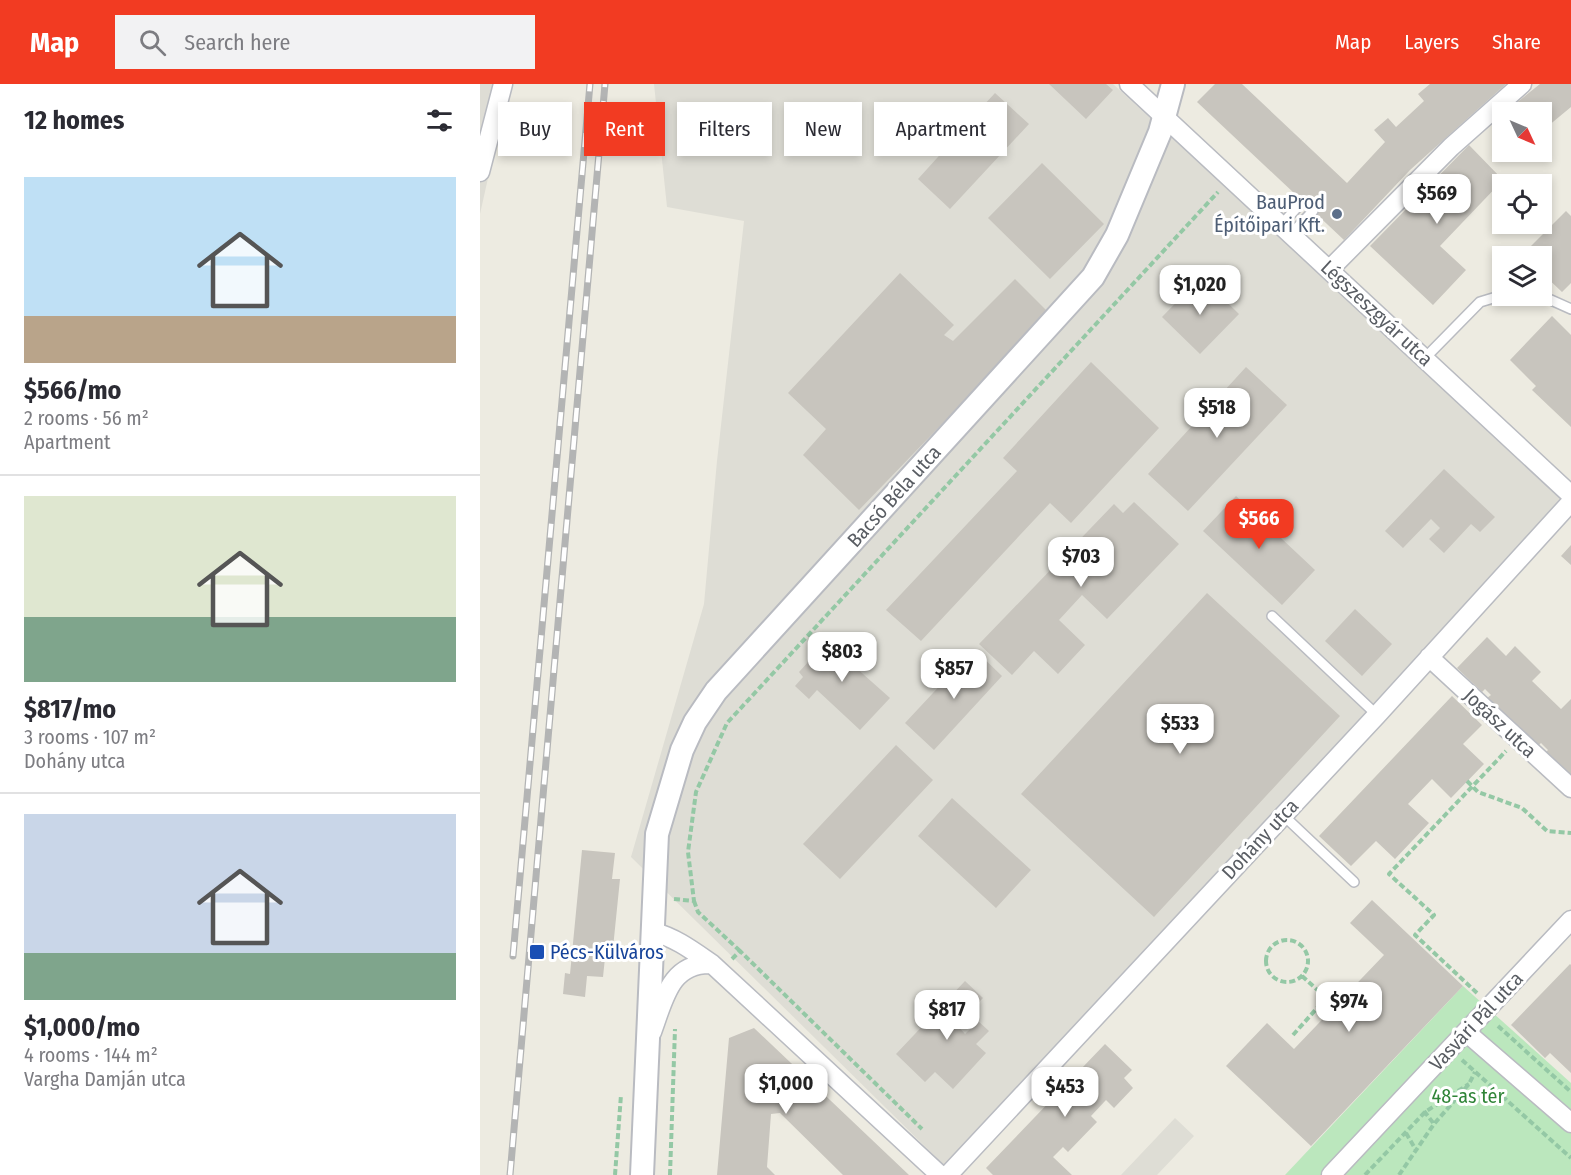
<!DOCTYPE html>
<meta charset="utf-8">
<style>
body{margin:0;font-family:"Fira Sans Condensed",sans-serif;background:#f2f2f3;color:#2b2b33;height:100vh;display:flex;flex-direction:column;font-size:22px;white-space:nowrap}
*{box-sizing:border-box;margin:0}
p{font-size:20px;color:#7c7c81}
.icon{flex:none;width:33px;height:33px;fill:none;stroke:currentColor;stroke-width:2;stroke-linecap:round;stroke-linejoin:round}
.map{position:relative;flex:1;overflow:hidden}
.side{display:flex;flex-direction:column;background:#fff;width:480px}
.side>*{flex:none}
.hud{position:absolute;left:18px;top:18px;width:570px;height:54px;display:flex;gap:12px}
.needle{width:39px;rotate:134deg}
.controls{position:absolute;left:1012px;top:18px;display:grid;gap:12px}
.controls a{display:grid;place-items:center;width:60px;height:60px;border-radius:0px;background:#fff;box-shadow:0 3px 9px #0003;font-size:30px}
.price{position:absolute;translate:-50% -51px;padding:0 14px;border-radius:12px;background:#fff;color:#222;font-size:20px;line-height:39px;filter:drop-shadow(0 2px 3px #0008)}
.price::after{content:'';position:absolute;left:50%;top:36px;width:18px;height:14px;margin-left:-9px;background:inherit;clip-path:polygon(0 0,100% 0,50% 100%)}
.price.current{background:#f23b22;color:#fff}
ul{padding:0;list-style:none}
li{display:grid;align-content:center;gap:12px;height:318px;padding:0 24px}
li+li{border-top:2px solid #e1e1e2}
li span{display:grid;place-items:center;height:186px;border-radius:0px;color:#555}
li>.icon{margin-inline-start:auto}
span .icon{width:108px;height:108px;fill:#fffc;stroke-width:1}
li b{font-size:26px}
h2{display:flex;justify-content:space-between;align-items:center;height:72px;padding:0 24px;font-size:26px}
.pill{padding:0 21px;border-radius:0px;background:#fff;box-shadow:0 3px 9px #0003;font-size:21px;line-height:54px}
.pill.current{background:#f23b22;color:#fff}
header{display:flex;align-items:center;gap:36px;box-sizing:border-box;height:84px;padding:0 30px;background:#f23b22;color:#fff}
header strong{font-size:28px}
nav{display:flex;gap:33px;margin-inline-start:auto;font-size:21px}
.search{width:420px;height:54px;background:#f2f2f3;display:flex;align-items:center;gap:15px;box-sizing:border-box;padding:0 21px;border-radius:0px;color:#7c7c81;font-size:22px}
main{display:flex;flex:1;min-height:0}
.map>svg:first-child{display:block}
.industrial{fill:#deddd5}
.green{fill:#bbe7bd}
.building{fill:#c8c5be}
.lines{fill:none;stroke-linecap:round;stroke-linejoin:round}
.service-casing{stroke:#b9bbc1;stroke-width:12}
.minor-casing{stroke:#b9bbc1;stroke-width:21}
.tertiary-casing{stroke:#b9bbc1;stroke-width:26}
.path{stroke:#94c8a5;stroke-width:4;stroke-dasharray:6 3;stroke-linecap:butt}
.service{stroke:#fff;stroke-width:9}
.minor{stroke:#fff;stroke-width:18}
.tertiary{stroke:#fff;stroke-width:22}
.rail-casing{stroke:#b3b4b4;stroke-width:7}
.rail{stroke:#fff;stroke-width:4.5;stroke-dasharray:14;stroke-linecap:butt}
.service-dot{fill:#5c6f8a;stroke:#fff;stroke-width:2}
.transit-dot{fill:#1a4fb4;stroke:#fff;stroke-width:2}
.labels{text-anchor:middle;stroke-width:6;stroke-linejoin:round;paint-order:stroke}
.service-label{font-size:20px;fill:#4e5e75;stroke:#fff;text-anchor:end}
.street-label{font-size:20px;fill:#595d63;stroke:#fff}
.transit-label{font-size:20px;fill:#164399;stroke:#fff;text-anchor:start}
.park-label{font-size:20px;fill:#2f8437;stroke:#fff}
</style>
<header>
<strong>Map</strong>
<div class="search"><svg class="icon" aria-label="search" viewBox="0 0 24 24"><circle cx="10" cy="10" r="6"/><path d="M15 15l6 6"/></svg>Search here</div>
<nav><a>Map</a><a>Layers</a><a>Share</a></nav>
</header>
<main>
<section class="side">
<h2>12 homes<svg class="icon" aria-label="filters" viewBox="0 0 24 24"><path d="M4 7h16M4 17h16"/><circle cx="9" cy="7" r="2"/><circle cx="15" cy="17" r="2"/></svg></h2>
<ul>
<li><span style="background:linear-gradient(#bfe0f5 75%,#b9a48a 0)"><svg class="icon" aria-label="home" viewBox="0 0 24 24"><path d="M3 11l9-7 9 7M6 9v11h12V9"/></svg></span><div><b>$566/mo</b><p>2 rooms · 56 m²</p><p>Apartment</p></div></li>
<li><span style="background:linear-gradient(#dfe7d0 65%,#7fa58c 0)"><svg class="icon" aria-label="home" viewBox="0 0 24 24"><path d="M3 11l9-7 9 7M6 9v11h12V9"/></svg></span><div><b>$817/mo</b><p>3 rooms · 107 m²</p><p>Dohány utca</p></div></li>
<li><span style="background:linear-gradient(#c9d6e8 75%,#7fa58c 0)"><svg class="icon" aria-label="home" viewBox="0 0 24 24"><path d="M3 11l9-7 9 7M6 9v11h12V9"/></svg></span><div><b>$1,000/mo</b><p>4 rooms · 144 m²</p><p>Vargha Damján utca</p></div></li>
</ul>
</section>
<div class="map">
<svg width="1091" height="1091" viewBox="0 0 1091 1091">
<rect width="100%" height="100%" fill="#edebe1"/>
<path class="industrial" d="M0,0H29L0,130Z
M174,0H633L1086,415L474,1091L151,773L224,520L237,377L264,137L187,123Z
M695,1034L714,1052L677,1091H641Z"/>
<path class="green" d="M983,902L1091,999V1091H805Z"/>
<path class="building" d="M569,0H626L633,6L606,35Z
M735,0H762L867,99L905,58L894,46L908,34L916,43L944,17L938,10L950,0H1026L930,86L864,156L717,18Z
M1060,0H1091V23L1062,47V28H1025Z
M515,9L549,40L470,125L438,95L467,63L450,48L474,22L490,36Z
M989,61L1023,96L960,162L986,186L953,221L890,162Z
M562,79L624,140L570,195L508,134Z
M1086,127L1091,132V199L1082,208L1062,189V172H1045L1043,170Z
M420,189L474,241L464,251L473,257L535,195L569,229L379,426L323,371L346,345L308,309Z
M721,193L759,230L720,270L682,233Z
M1072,232L1091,251V343L1052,306L1056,302L1030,276Z
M611,278L679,344L591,439L570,419L441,557L406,526L537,387L523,374Z
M766,283L807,321L708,427L668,390Z
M964,385L1015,433L1000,448L991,440L964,469L949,455L960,444L951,435L923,464L905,447Z
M756,412L835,486L802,521L723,447Z
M654,418L699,460L627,535L602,511L579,536L605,561L578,590L554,567L532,591L499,560L634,420L643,429Z
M1091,461V481L1081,472Z
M727,509L860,632L674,833L541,710Z
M875,525L912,560L882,592L845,557Z
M361,552L374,564L365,574L410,614L380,646L337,606L329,615L315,602L323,593L319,588L349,555L354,560Z
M1007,553L1026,572L1035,562L1061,588L1052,597L1081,625L1091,615V695L1065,669L1068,666L1061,659L1058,662L1007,614L1011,611L1005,605L1002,608L977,584Z
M494,565L522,592L454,666L425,639Z
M972,612L1002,641L983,660L1004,680L971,714L952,695L928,720L949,739L915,775L896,757L871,782L839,752Z
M416,661L453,696L360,795L323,760Z
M472,714L551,786L516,824L438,752Z
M102,766L135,769L132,795H140L133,864H126L123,893L107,892L105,913L83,910L85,889L90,890Z
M892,816L983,902L831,1062L746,982L787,939L814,965L904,871L870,839Z
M1090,880L1091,881V989L1070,969L1065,974L1031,941Z
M485,897L503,914L477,941L485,950L498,937L509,947L496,960L506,969L473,1005L455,988L445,998L416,970Z
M274,944L350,1016L429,1091H363L300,1029L291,1030L287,1083L295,1091H237L249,954Z
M625,960L652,986L644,994L653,1004L634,1024L626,1016L611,1032L617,1038L588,1068L583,1063L573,1073L592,1091H513L506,1084Z"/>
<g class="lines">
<g class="service-casing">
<path id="service" d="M802,140L823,117
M811,150L833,127
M1046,212L1071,216L1091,225
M945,274L1000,218L1023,211
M792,532L897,631
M803,731L874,798"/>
</g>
<g class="minor-casing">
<path id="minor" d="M649,0L1091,411
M0,88L23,0
M850,185L971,63L1042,0
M949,573L1091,704
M174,848C196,854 213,867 232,880L460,1091
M172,948C184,916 190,878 232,880
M986,948L1091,1039
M468,1091L897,631L1091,418
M851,1091L1091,836"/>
</g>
<g class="tertiary-casing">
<path id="tertiary" d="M162,1091L177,750L202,666L215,638L236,607L613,193L637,151L680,48L693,0"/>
</g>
<path class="path" d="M987,697L998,708L1042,724L1067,747L1091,749
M194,815L214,817L208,768L216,708L247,639L738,108
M214,817L218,828L260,867
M786 877a21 21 0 1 1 42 0a21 21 0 1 1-42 0Z
M252,875L260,867L442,1045
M822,892L855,922
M997,909L935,851L954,831L909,790L1026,667
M1018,942L1091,1008
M813,951L846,914
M982,976L1091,1074
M944,1027L954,1040
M926,1049L936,1066
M135,1091L141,1011
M190,1091L195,945
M885,1091L945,1028L989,1000
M919,1091L954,1040L989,1000L995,988"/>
<use href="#service" class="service"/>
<use href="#minor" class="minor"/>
<use href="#tertiary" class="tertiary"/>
<g class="rail-casing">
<path id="rail" d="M33,872L110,0
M30,1091L125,0"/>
</g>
<use href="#rail" class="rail"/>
</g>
<circle class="service-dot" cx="857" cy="130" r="6"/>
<rect class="transit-dot" x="49" y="860" width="16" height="16" rx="3"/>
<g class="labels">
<g class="service-label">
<text x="845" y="125">BauProd<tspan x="845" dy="23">Építőipari Kft.</tspan></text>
</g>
<g class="street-label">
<text transform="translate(897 229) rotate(43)" y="7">Légszeszgyár utca</text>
<text transform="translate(414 412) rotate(-48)" y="7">Bacsó Béla utca</text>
<text transform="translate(1020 639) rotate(43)" y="7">Jogász utca</text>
<text transform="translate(780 755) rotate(-47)" y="7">Dohány utca</text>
<text transform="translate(996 937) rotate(-47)" y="7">Vasvári Pál utca</text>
</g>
<g class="transit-label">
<text x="70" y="875">Pécs-Külváros</text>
</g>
<g class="park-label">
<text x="988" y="1019">48-as tér</text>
</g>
</g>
</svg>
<div class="controls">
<a><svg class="needle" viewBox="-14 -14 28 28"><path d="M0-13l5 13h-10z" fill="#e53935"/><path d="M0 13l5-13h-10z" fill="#7c7c81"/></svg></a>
<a><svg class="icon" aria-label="locate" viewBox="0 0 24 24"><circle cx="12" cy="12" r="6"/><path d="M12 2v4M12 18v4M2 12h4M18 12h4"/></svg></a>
<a><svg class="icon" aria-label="layers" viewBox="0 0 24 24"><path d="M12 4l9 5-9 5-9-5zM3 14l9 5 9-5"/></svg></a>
</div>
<b class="price" style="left:957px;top:141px">$569</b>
<b class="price" style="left:720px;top:232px">$1,020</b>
<b class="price" style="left:737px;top:355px">$518</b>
<b class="price current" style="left:779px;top:466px">$566</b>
<b class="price" style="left:601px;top:504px">$703</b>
<b class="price" style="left:362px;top:599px">$803</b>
<b class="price" style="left:474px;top:616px">$857</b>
<b class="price" style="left:700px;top:671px">$533</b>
<b class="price" style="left:869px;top:949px">$974</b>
<b class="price" style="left:467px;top:957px">$817</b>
<b class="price" style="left:306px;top:1031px">$1,000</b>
<b class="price" style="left:585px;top:1034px">$453</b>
<div class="hud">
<a class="pill">Buy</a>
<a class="pill current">Rent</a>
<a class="pill">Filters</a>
<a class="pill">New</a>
<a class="pill">Apartment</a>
</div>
</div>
</main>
